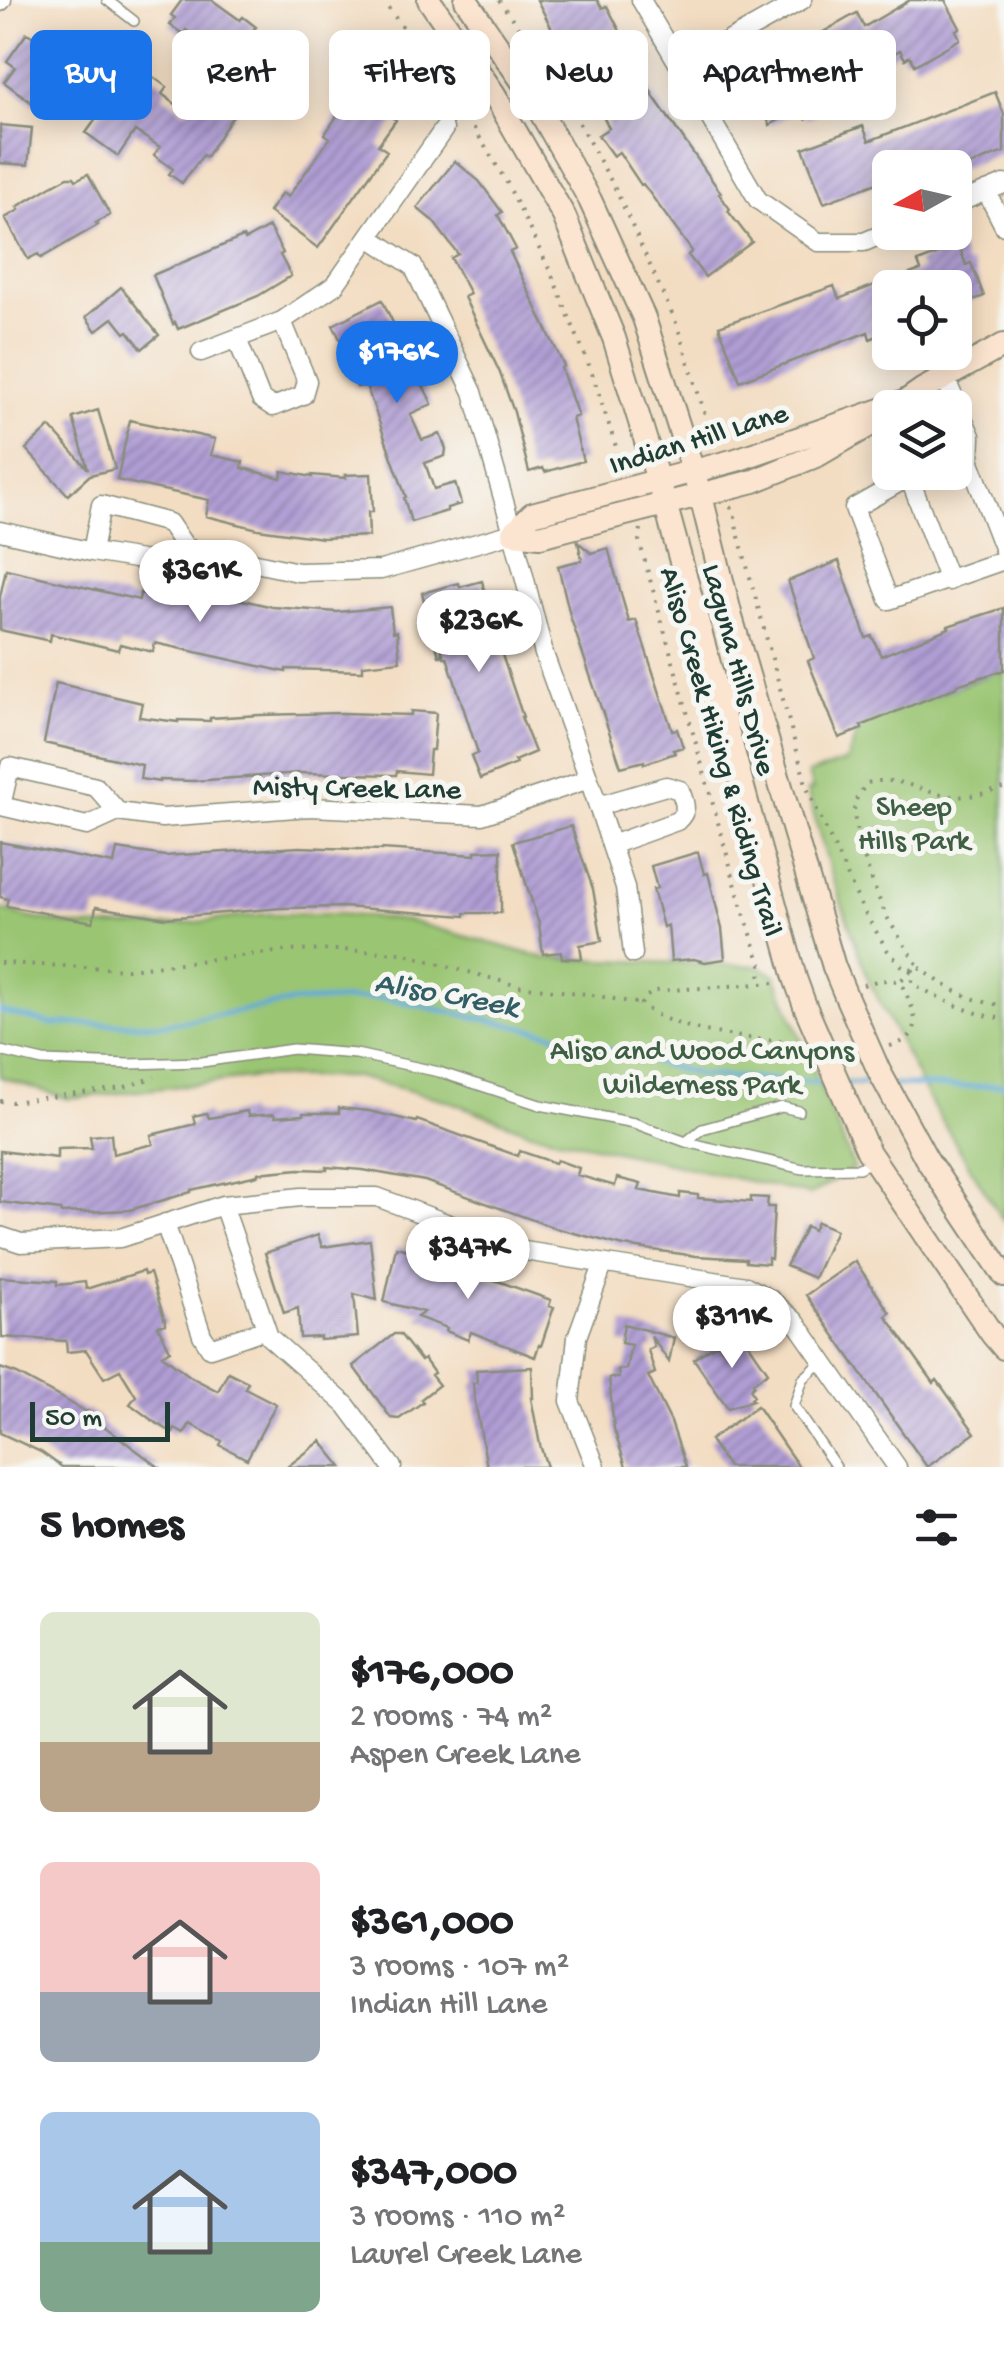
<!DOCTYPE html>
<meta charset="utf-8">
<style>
body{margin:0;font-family:"Gochi Hand",sans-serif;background:#f2f2f2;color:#202124;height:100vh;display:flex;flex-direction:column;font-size:38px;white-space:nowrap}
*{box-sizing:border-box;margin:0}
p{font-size:32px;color:#757577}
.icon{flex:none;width:55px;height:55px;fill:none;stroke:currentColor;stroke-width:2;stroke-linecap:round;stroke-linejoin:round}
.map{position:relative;height:1467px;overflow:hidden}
.drawer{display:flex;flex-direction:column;background:#fff;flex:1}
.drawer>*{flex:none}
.top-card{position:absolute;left:30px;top:30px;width:945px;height:90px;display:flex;gap:20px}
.needle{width:65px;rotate:262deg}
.controls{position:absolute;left:872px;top:150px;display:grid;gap:20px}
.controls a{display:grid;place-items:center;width:100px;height:100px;border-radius:15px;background:#fff;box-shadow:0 5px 25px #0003;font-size:50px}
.scale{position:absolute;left:30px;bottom:25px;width:140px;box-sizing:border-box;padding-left:10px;border:5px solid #1f3d34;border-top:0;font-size:28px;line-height:35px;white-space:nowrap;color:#1f3d34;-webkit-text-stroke:8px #f6f6f2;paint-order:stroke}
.price{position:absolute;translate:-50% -85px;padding:0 22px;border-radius:35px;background:#fff;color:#222;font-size:32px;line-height:65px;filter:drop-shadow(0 2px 5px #0008)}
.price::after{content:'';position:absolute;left:50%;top:60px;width:30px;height:22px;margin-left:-15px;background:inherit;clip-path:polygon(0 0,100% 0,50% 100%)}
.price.active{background:#1a73e8;color:#fff}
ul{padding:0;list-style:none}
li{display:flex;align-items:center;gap:30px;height:250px;padding:0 40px}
li span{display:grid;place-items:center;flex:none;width:280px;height:200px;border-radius:15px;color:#555}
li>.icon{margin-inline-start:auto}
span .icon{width:120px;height:120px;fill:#fffc;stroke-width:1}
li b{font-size:42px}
h2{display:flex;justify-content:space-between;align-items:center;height:120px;padding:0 40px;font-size:42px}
.tag{padding:0 35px;border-radius:15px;background:#fff;box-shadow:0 5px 25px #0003;font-size:35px;line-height:90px}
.tag.active{background:#1a73e8;color:#fff}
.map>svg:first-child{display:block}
.park{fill:#9ac572;stroke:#5c8153;stroke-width:2.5}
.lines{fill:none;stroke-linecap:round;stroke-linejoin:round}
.stream{stroke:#60aad8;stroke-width:5}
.building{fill:url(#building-hatch)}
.lane-casing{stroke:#898d7b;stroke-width:12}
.street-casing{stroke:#898d7b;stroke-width:21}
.secondary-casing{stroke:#898d7b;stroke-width:26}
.path{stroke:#898d7b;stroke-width:4;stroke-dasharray:2.5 8;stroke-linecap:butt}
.lane{stroke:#fff;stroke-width:9}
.street{stroke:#fff;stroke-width:18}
.secondary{stroke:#fce5d0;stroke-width:22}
.secondary-bridge-casing{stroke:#898d7b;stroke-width:26;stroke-linecap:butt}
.secondary-bridge{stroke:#fce5d0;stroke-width:22}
.labels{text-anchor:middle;stroke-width:10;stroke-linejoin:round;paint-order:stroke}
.street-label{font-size:30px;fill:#1f3d34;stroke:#f6f6f2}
.park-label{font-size:30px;fill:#3e5f44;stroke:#f6f6f2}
.water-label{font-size:32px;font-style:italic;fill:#325e65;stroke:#f6f6f2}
</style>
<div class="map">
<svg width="1004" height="1467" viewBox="0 0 1004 1467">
<defs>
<pattern id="building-hatch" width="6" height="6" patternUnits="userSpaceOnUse" patternTransform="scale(2.5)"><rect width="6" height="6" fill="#b09dd4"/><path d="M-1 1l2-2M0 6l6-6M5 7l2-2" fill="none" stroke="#8f81ad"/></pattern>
</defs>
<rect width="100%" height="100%" fill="#f6f6f2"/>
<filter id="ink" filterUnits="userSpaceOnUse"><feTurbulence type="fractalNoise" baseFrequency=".01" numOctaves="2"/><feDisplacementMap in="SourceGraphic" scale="20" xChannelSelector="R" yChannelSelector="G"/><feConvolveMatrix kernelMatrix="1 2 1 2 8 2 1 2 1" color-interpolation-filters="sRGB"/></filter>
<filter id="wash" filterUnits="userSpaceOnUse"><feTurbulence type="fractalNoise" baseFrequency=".0048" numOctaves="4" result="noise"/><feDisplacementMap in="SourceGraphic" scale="40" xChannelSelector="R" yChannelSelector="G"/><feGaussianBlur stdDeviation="2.25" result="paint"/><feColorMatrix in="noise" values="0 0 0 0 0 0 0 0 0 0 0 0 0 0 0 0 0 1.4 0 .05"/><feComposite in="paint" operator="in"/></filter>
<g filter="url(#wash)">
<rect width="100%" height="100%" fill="#f3ddc2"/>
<path class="park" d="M1001,670H1004V1222L929,1100L869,981L830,870L807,791L813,790L808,774L847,761L860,724Z
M0,909L27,917L82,927L163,926L265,914H342L409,921L545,958L759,966L775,975L854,1168L810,1195L528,1131L446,1100L356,1077H258L68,1099L0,1077Z"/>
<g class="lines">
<path class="stream" d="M0,1011L51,1024H166L293,1002L384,998L554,1034L699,1075L829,1083
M845,1083L879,1084
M895,1085L964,1087L1004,1085"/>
</g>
<g id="blocks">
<path class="building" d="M182,0H212L240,20L243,17L256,27L252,31L256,34L235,64L231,61L228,66L214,56L217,52L186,30L183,34L170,25L175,18L171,15Z
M537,0H597L602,8L607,6L654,97L721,193L719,194L730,209L728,211L752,242L705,277L688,255L692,251L643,184L641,185L619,152L613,156L598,135L609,128L570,51L565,54Z
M910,0H945L960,28L956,30L960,39L915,65L910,56L905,59L900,50L817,97L824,108L806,119L801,108L770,125L755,94L758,92L749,75L787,52L797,71L827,52L818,35L857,13L864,27Z
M50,27L83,51L73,65L82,72L62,101L54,95L50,101L46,98L39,108L4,82L15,67L7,61L27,33L35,38L38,32L43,36Z
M384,54L408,83L378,108L396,120L378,145L387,151L318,248L269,212L282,193L288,197L330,138L325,134L343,107L335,102L346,87Z
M135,64L167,87L162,94L186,112L203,88L236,111L206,157L203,155L182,183L169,174L173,169L154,155L160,147L135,131L118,156L86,133L104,108L100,106L115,86L118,88Z
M995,92L1004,114V152L955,171V168H880L885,180L824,203L803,148L863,126L869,141Z
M0,125L32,128L28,165L0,163Z
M455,161L479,181L502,212L498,215L516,249L510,252L564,366L561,368L578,416L572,418L583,461L545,472L543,468L529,472L514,412L500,373L464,297L470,294L451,258L458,254L433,221L417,208Z
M88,174L110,215L96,223L98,225L41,258L38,254L28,259L5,218L19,210L17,207L50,187L68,177H74L76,180Z
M269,227L283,253L280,255L291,276L258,296L178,329L175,322L173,324L153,275L243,237L245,240Z
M959,246L966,265L971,263L984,296L963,304L960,295L955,297V288H890V331L870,339L868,332L740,381L719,326L834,286L839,299L890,279V281L921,270L918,262Z
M121,287L159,335L142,349L128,331L125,333L113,318L96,331L86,317Z
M382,300L432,404L410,414L422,440L440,434L446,449L445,456L425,463L434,489L455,483L461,504L447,508V511L411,522L404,498L406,497L366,385L357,387L348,367L353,365L333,325Z
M98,410L115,469L90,475L68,495L26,449L50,427L88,469L73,418Z
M130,420L215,439L211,455L243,462L242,468L281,478L282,471L312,477V475L346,478L345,475L371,474L373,512H368L369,536L322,538L258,529L206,516L209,500L117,480Z
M578,542L591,553L608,548L629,622L636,620L672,730L677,729L683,747L673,750L675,753L644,764V761L621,767L571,619L558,566L582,560Z
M839,561L866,638L872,636L881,656L949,628L948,626L1004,608V670L957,685V687L861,726L862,729L839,738L808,661L814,658L788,581Z
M6,569L139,600L140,593L174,600L177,585L273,607L337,612L390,607L393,632L397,631L400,661L363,665V671L286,669V672L155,643L153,652L120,644L118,650L51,634L50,641L0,630V597Z
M482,581L503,658L523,717H521L535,752L514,761L516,764L480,779L471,756L478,753L447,657H444L442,651L441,656H439L422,593L459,583L460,587Z
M56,683L142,703L139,717L178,722V720L210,721V718L260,715L341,713L411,715V711L436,713L433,750H430L428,774L397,771L396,775L300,773L194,781L160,780V782L140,779L142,765L44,743Z
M571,826L593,889L602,941L580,945L582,959L562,958L561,952L543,954L539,924L513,842Z
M0,842L114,864L117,849L165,856L299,847L382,850V849L475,855V851L501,850V913H465V916L344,907L281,908L166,918L96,907L93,922L6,906L8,899L0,897Z
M698,852L704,874L708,873L722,929L725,959L705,962L694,959L671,961L668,925L663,927L653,889L657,888L651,866Z
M339,1108L369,1111L416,1122L417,1120L518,1156L520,1151L555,1163L557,1160L579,1168L577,1175L615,1186L617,1178L641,1184L639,1190L680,1198V1193L698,1195V1198L751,1202V1197L768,1198L767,1207H774L771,1259L768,1258V1264L746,1262V1259L696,1256L624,1246L555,1228L425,1181L363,1170L327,1167V1170L299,1169L258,1173V1175L191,1190V1192L130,1210L61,1213L60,1210L0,1202V1151L57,1158V1149L92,1148L90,1136L111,1134L113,1154L153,1144L151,1135L195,1124L193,1116L207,1113L209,1118L247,1111L248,1116L274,1114L275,1117L303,1115V1113H339Z
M817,1222L836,1230L814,1278L786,1266L806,1226L813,1230Z
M318,1235L322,1247L370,1240L377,1300L354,1294L358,1337L320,1340V1337L300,1338L298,1308L284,1313L265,1253Z
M396,1247L416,1252L551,1300L549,1306L554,1307L541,1346L539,1345L535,1357L471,1332L468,1340L446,1331L447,1328L417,1317L424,1312L384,1302Z
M855,1261L890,1313L886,1316L934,1383L937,1380L975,1433L927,1467L806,1295Z
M143,1271L144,1275L150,1273L166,1324L158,1326L170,1350L162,1355L191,1377L218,1391L228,1372L248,1382L245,1388L276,1404L247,1459L220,1445L222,1441L190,1424L184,1434L175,1429L173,1433L153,1421L130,1404L136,1396L120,1370L104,1378L86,1350L67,1352L66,1341L2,1337L0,1277L57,1281V1285L85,1282L86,1289Z
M624,1324L674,1338L669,1362L651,1336L654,1347L648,1350L655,1373L648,1376L671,1422L686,1467H626L614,1429L609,1378H619L618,1370L626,1369L631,1345L621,1343Z
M394,1334H400L421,1361L424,1359L434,1373L431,1375L439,1385L421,1399L423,1402L399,1419L391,1418L353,1366Z
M744,1337L768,1372L753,1383L754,1385L750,1389L754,1396L751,1398L753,1400L728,1408L694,1359L718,1343L722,1349L726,1345L728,1348Z
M532,1367L533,1398H531L540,1445L547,1467H487L474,1395L473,1383H477L476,1370Z
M0,1368L17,1374L87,1412L88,1411L103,1421L101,1424L159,1467H62L41,1452L0,1433Z
M757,1406L787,1450L799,1467H728L710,1440Z
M321,1441L342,1467H287Z"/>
</g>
</g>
<g filter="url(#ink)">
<use href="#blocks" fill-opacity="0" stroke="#898d7b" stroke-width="2.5"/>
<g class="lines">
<g class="lane-casing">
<path id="lane" d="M107,0L134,21
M0,1051L43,1061L129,1064L202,1062L293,1049L356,1054L439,1072L540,1105L634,1123L686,1142L803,1169L859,1168L873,1161
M686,1142L702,1129L782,1107L799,1111
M823,1361L803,1379L794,1406L836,1467"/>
</g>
<g class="street-casing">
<path id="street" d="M641,0L758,200L818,242H864L890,231
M0,2L2,0
M680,68L802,0
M986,191L1004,226
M955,204L1004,184
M369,237L413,266L473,392L513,533L544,654L589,779L625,887L633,954
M237,339L261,399L273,407L303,395L307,381L282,321
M201,352L282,321L335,285L444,129
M945,378L971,436L970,462L1004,550
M0,531L92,552L160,563L186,548L298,572L381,570L513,533
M92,552L101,505L169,523L186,548
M949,581L909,477L854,508L889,600L1004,560
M598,806L666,786L680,790C685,804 689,810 677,821L611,845
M118,812L96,787L10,767L1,806L87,826L118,812L162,818L310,807L482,815L589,779
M223,1205L269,1337L346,1405L392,1467
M165,1223L202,1335L210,1348L266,1329
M0,1236L21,1243L120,1238L223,1205L301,1197H377L518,1250L746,1286L770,1299L795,1321L897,1467
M596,1467L570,1401L577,1337L603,1265"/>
</g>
<g class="secondary-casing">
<path id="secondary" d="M429,0L494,94L564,216L614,338L665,503L795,978L805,1006
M466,0L527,88L590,200L644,318L701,496L731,617L834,967L846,996
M896,408L922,390L1004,345
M513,533L532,514L736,460L904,402
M513,533L540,536L754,481L818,455L882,418
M868,1151L992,1334L1004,1348
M926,1158L1004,1275"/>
</g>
<path class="path" d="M382,0L451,90L507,183L551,273L591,370L623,468
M499,0L552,75L615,188L677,325L714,444
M730,507L734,510L737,529L807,788L863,910L888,951L903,967L913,969L918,966C942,986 972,1003 1004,1005
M641,529L639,540L740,901L761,964L760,984
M0,963L128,969L284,951L342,950L402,953L518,986L587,994L641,1004
M917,964C907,948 896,933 887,917C877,897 849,824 855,803C857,796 863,789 867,783C896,776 911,787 939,794C961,800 983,794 1004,788
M913,969L912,983C942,1000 970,1014 1004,1019
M774,983L656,991L647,996L641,1004C674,1034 757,1039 801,1043
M863,985L880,980L900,981
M890,1046C931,1036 912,1007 900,981L913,969
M0,1101L11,1102L122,1088L155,1077"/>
<use href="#lane" class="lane"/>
<use href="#street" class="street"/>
<use href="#secondary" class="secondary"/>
<g class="secondary-bridge-casing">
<path id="secondary-bridge" d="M846,996L879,1071L926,1158
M805,1006L868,1151"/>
</g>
<use href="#secondary-bridge" class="secondary-bridge"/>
</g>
</g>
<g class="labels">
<g class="street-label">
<text transform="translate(698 437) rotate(-17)" y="10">Indian Hill Lane</text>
<text transform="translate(741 669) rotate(75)" y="10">Laguna Hills Drive</text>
<text transform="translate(723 751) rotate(74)" y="10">Aliso Creek Hiking &amp; Riding Trail</text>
<text transform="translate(357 786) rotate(1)" y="10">Misty Creek Lane</text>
</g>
<g class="park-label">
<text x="914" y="815">Sheep<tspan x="914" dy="34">Hills Park</tspan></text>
<text x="702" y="1059">Aliso and Wood Canyons<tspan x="702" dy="34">Wilderness Park</tspan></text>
</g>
<g class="water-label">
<text transform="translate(447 992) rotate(10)" y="11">Aliso Creek</text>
</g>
</g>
</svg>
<div class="controls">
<a><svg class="needle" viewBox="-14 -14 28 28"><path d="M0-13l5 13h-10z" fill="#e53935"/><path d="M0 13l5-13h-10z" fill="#757577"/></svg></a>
<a><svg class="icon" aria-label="locate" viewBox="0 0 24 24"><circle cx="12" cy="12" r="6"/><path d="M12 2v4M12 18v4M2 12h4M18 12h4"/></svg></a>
<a><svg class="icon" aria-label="layers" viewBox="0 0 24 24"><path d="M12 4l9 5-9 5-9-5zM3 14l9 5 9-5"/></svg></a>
</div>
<div class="scale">50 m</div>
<b class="price active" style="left:397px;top:406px">$176K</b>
<b class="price" style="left:200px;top:625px">$361K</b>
<b class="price" style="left:479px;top:675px">$236K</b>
<b class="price" style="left:468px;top:1302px">$347K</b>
<b class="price" style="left:732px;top:1371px">$311K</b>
<div class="top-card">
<a class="tag active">Buy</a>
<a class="tag">Rent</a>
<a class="tag">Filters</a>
<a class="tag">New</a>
<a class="tag">Apartment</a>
</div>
</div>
<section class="drawer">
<h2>5 homes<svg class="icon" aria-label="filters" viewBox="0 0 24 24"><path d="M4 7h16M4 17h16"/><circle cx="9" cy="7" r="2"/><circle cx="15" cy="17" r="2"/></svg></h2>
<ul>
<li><span style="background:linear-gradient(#dfe7d0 65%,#b9a48a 0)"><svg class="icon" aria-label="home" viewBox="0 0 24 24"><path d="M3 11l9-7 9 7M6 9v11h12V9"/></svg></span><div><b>$176,000</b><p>2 rooms · 74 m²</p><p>Aspen Creek Lane</p></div></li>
<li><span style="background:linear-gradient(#f6c9c9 65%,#9aa5b1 0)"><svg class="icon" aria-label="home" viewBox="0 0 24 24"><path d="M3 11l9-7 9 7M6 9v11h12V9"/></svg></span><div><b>$361,000</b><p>3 rooms · 107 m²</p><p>Indian Hill Lane</p></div></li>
<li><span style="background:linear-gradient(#a9c7e8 65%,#7fa58c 0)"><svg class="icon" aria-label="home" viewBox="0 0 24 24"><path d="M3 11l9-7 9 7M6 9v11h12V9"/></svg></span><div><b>$347,000</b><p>3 rooms · 110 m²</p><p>Laurel Creek Lane</p></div></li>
</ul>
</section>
